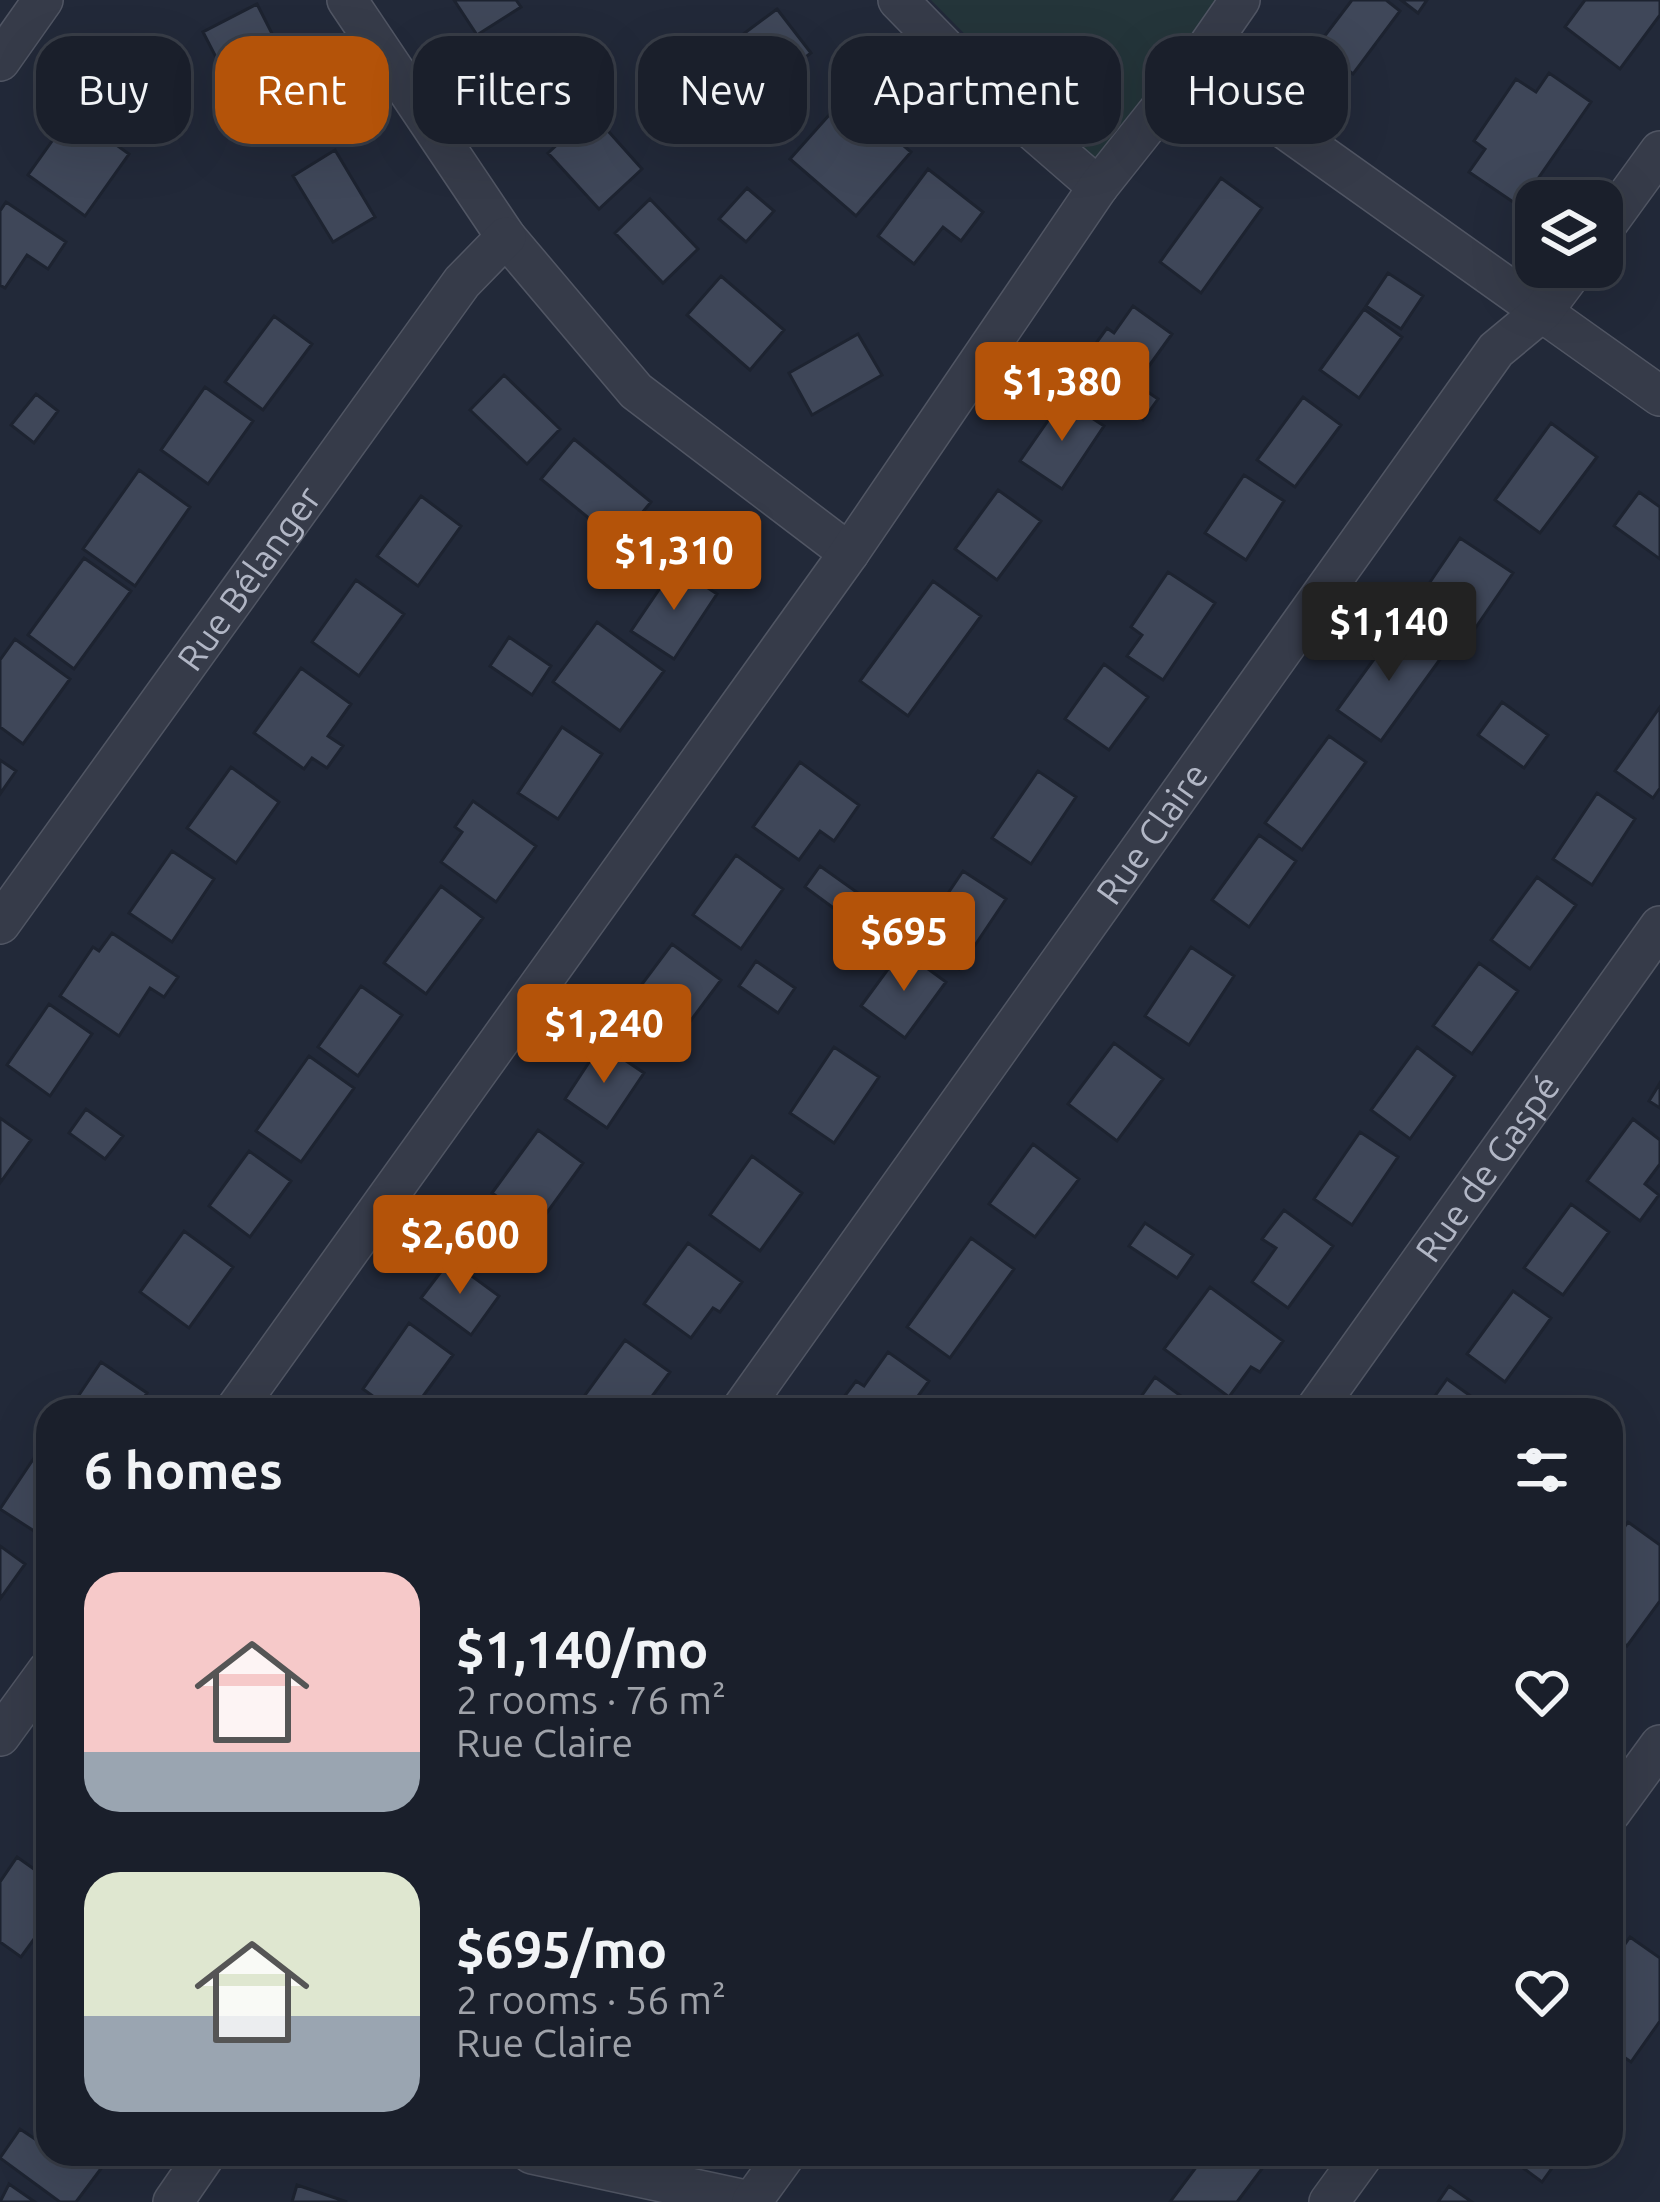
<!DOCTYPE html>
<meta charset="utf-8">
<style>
body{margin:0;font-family:Ubuntu,sans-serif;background:#272c37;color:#f1f3f6;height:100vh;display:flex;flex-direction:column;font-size:45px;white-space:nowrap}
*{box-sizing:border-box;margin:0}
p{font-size:39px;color:#9fa2a9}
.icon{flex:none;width:66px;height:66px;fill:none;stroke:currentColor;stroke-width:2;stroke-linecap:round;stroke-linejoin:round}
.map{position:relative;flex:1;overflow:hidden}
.drawer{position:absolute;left:36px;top:1398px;width:1587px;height:768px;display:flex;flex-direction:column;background:#1a1f2b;border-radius:36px;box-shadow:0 12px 48px #0002,0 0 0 3px #383d47}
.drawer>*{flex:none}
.top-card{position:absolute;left:36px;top:36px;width:1590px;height:108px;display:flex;gap:24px}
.buttons{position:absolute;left:1515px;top:180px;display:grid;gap:24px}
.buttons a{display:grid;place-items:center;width:108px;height:108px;border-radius:24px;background:#1a1f2b;box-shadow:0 12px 48px #0002,0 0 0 3px #383d47;font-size:60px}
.price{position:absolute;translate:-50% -102px;padding:0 27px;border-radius:12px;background:#b45309;color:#fff;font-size:39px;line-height:78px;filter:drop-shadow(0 3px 6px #0008)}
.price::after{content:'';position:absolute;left:50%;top:72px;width:36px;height:27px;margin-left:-18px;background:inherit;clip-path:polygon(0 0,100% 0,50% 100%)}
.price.on{background:#222;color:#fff}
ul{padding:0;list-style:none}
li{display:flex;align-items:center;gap:36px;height:300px;padding:0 48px}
li span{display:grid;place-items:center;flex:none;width:336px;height:240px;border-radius:36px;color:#555}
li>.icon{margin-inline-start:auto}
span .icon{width:144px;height:144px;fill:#fffc;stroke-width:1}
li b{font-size:51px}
h2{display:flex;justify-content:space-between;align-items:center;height:144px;padding:0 48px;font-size:51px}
.tag{padding:0 42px;border-radius:36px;background:#1a1f2b;box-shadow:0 12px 48px #0002,0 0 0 3px #383d47;font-size:42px;line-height:108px}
.tag.on{background:#b45309;color:#fff}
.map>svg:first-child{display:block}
.green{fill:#24353a}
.building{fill:#3f4759;stroke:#1d2330;stroke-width:3}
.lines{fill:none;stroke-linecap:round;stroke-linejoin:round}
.street-casing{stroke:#515664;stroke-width:42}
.street{stroke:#363b49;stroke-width:39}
.labels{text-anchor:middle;stroke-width:9;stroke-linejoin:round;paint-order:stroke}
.street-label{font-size:36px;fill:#b1b6c5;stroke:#1b212e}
</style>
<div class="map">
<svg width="1660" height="2202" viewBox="0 0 1660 2202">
<rect width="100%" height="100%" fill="#222939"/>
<path class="green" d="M931,0H1240L1098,187L1034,104Z"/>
<path class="building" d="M454,0H516L521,7L477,35Z
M1352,0H1386L1400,11L1353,74L1317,46Z
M1401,0H1427L1418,13Z
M1585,0H1660V15L1620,69L1565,27Z
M257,4L294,77L240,104L203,32Z
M777,9L811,53L732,112L699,67Z
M529,38L573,97L528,130L507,102L518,94L495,63Z
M1549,73L1591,102L1519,206L1469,172L1485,149L1474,141L1516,79L1536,92Z
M846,96L911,152L856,216L790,159Z
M72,113L129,154L85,216L28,175Z
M592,113L642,169L599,209L548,153Z
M335,150L375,217L333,242L293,176Z
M928,169L983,212L961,241L943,227L914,264L878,236Z
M1221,178L1262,208L1201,293L1160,262Z
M747,188L774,211L746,242L719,219Z
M650,199L698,249L663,283L615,233Z
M6,202L66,242L48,269L27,255L5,288L0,285V211Z
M1388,273L1423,296L1401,329L1366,306Z
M721,276L784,330L750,370L687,315Z
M1133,306L1172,334L1136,384L1158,399L1143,420L1076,371L1107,328L1114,333Z
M1364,309L1402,337L1359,398L1320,370Z
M274,316L312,344L263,410L225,382Z
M858,334L882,375L812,415L789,373Z
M504,375L560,429L527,464L470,410Z
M205,387L253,421L208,484L161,450Z
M36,394L58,411L34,443L11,425Z
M1303,397L1341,425L1295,487L1257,460Z
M1063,399L1104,426L1062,489L1020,461Z
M1551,423L1597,457L1540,533L1495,500Z
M574,439L651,502L618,542L541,479Z
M139,470L190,507L135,586L83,549Z
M1244,475L1284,501L1246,560L1205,533Z
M998,490L1041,521L997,580L955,549Z
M1639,492L1660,507V559L1614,526Z
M421,496L461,526L418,586L377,556Z
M1460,538L1513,573L1461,649L1409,613Z
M84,558L131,591L74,669L28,635Z
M675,566L717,594L674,659L631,631Z
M1168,572L1215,603L1163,680L1127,656L1142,635L1131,627Z
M356,580L404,614L359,676L312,642Z
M933,581L981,616L908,716L860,681Z
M597,622L664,671L620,731L553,682Z
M1398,626L1441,658L1381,741L1337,710Z
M509,637L551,666L532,695L490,666Z
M15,639L70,679L23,744L0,727V660Z
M1104,664L1148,697L1109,750L1065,719Z
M301,668L351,704L328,736L343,746L327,768L312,758L304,769L254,733Z
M1502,702L1548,735L1524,768L1478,735Z
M1660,707V788L1653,798L1615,771Z
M562,727L602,754L558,819L518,793Z
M1329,736L1366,762L1302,850L1265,823Z
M0,760L16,771L0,794Z
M800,762L859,805L834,841L820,831L799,860L753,827Z
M231,767L279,802L236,863L187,828Z
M1038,771L1076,797L1031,864L992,838Z
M1597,793L1635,819L1592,885L1553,859Z
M473,801L536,846L496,902L441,862L462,832L455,827Z
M1259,835L1296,861L1249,927L1212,900Z
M172,851L214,879L172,942L129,913Z
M736,855L783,889L741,949L693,915Z
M820,866L858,893L843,915L805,887Z
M963,871L1006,899L959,969L916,941Z
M1537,877L1576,905L1530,969L1491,940Z
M441,886L483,918L426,994L384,963Z
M112,933L178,977L164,997L150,988L119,1036L60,996L93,947L99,951Z
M672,944L721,980L662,1059L613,1023Z
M1191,947L1234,976L1189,1045L1145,1016Z
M902,950L946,982L905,1038L861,1006Z
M756,961L795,988L778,1013L739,986Z
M1479,963L1518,991L1472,1054L1433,1026Z
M361,986L402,1015L358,1076L318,1047Z
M49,1004L92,1034L50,1096L7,1065Z
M1114,1043L1163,1079L1117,1141L1068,1104Z
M601,1044L644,1073L607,1128L565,1099Z
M834,1047L879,1077L834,1143L790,1113Z
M1417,1047L1455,1076L1410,1139L1371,1110Z
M309,1056L354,1088L301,1162L256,1131Z
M1660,1083V1108L1649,1101Z
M86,1109L123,1136L105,1159L69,1133Z
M0,1118L31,1140L0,1183Z
M1633,1119L1660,1140V1164L1645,1184L1659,1195L1640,1221L1587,1181Z
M538,1130L583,1163L538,1225L492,1193Z
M1360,1132L1398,1157L1352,1225L1314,1199Z
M1033,1144L1079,1179L1035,1237L989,1204Z
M249,1151L291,1181L250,1237L209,1206Z
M752,1156L802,1193L760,1251L710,1215Z
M1571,1204L1609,1232L1563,1295L1524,1268Z
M1284,1210L1333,1246L1288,1308L1252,1282L1276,1248L1262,1239Z
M1145,1223L1193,1255L1177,1278L1129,1246Z
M184,1231L233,1267L189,1328L140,1292Z
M971,1238L1014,1269L950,1358L907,1327Z
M688,1243L742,1282L720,1312L713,1308L691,1338L644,1304Z
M450,1260L499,1296L471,1335L421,1298Z
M1210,1287L1283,1341L1260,1372L1251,1367L1229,1397L1164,1349Z
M1513,1291L1551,1318L1505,1382L1467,1354Z
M409,1323L453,1355L413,1410H392L363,1389Z
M625,1340L670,1372L642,1410H583L577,1406Z
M888,1352L929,1381L908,1410H834L856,1381L864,1386Z
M101,1362L147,1393L135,1410H69Z
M1155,1377L1200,1410H1136L1133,1408Z
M1447,1379L1490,1410H1425Z
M42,1446L48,1450V1540L0,1509Z
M1628,1522L1660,1545V1601L1627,1646L1611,1634V1545Z
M0,1546L25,1564L0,1599Z
M17,1857L48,1879V1920L21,1957L0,1942V1882Z
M1630,1937L1660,1958V2021L1631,2062L1611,2048V1964Z
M48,2128V2154H112L76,2202H60L0,2158L20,2129L38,2141Z
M1206,2154H1273L1237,2202H1170Z
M1504,2154H1562L1542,2182Z
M9,2184L35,2202H0Z
M297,2185L347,2202H292Z
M1449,2186L1472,2202H1438Z"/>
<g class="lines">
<g class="street-casing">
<g id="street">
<path d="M347,0L506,237L636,391L849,553"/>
<path d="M898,0L984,88L1098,187"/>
<path d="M0,61L43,0"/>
<path d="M1195,65L1660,396"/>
<path d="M1602,231L1660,151"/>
<path id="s1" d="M0,924L462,282L506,237"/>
<path d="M235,1410L849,553L1098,187L1195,65L1240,0"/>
<path id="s2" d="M741,1410L1496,350L1543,311L1576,267"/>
<path id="s3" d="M1315,1410L1660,926"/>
<path d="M0,1736L48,1670"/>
<path d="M1611,1812L1660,1745"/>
<path d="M532,2154L755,2202"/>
<path d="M752,2201L786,2154"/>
<path d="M173,2202L206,2154"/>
<path d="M1329,2202L1364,2154"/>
</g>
</g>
<use href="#street" class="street"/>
</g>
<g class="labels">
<g class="street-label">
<text dy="13" stroke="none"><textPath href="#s1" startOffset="426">Rue Bélanger</textPath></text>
<text dy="13" stroke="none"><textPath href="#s2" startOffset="708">Rue Claire</textPath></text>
<text dy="13" stroke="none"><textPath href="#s3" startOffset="297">Rue de Gaspé</textPath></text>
</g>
</g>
</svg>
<div class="buttons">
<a><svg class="icon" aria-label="layers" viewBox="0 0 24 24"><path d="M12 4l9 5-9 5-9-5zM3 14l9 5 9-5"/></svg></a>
</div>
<b class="price" style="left:1062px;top:444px">$1,380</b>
<b class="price" style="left:674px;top:613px">$1,310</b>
<b class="price on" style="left:1389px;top:684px">$1,140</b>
<b class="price" style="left:904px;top:994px">$695</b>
<b class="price" style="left:604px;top:1086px">$1,240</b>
<b class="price" style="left:460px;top:1297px">$2,600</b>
<div class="top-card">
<a class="tag">Buy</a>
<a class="tag on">Rent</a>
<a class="tag">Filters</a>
<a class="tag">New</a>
<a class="tag">Apartment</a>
<a class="tag">House</a>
</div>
<section class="drawer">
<h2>6 homes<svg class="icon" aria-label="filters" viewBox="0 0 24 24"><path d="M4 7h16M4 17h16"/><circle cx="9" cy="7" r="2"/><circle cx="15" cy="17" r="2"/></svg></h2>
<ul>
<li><span style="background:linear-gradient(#f6c9c9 75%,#9aa5b1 0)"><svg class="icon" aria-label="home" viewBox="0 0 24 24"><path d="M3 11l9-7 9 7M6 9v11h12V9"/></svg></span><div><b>$1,140/mo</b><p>2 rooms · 76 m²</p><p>Rue Claire</p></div><svg class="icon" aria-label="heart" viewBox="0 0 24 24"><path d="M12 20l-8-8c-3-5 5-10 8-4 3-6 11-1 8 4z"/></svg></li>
<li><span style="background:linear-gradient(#dfe7d0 60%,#9aa5b1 0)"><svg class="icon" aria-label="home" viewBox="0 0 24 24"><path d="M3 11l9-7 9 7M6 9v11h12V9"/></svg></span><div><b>$695/mo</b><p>2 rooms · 56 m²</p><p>Rue Claire</p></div><svg class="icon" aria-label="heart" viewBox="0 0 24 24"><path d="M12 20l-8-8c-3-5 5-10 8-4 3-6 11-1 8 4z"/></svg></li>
</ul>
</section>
</div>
